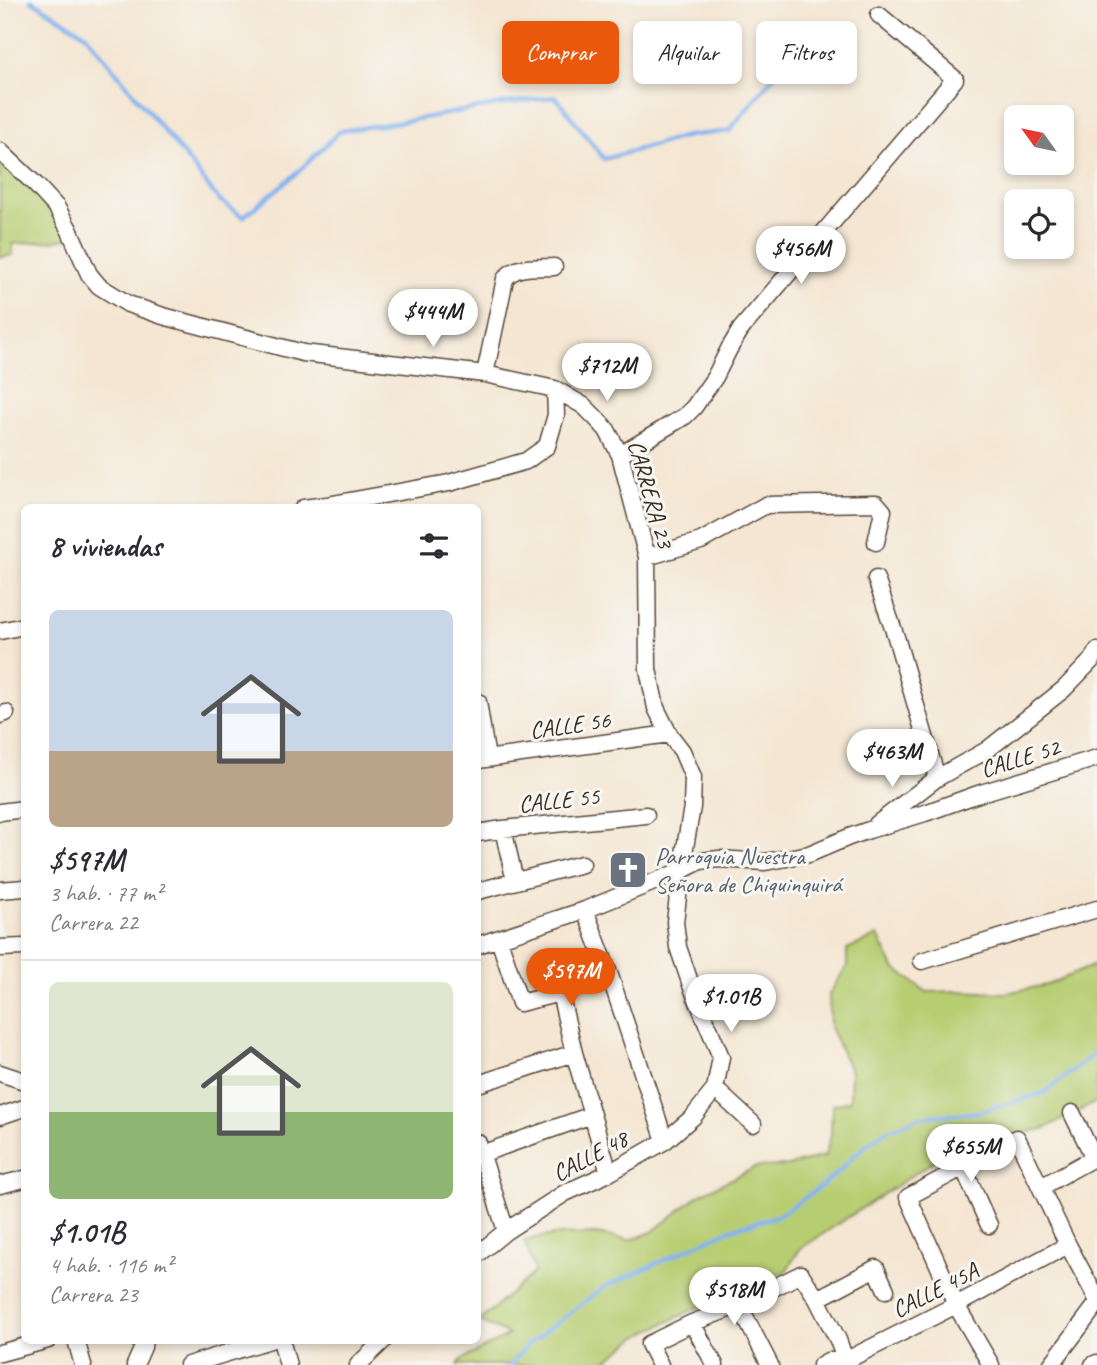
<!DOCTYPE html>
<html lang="es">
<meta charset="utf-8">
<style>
body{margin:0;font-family:Caveat,sans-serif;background:#f2f2f3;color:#2b2b33;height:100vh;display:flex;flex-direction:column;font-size:26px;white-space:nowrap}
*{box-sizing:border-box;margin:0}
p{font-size:23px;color:#7c7c81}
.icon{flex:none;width:38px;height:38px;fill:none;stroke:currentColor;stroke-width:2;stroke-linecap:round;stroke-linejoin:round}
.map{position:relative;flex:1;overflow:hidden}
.panel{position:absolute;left:21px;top:504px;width:460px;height:840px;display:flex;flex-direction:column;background:#fff;border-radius:10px;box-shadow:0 4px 10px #0003}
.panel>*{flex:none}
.guide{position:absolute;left:502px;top:21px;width:488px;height:63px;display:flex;gap:14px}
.needle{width:46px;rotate:303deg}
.controls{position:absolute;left:1004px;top:105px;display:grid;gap:14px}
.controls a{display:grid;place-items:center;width:70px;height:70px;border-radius:10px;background:#fff;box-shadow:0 4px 10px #0003;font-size:35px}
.price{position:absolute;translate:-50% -60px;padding:0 16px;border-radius:24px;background:#fff;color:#222;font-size:23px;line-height:46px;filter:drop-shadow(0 2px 4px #0008)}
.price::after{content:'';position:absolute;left:50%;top:42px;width:21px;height:16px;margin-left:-10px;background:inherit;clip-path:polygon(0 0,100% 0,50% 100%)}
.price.on{background:#ea580c;color:#fff}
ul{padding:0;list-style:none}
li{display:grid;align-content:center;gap:14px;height:371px;padding:0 28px}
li+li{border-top:2px solid #e1e1e2}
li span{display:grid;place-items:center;height:217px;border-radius:10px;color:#555}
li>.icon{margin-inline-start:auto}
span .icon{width:126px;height:126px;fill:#fffc;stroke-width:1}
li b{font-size:30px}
h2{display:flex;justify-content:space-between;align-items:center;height:84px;padding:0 28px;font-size:30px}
.pill{padding:0 24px;border-radius:10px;background:#fff;box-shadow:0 4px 10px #0003;font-size:24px;line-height:63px}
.pill.on{background:#ea580c;color:#fff}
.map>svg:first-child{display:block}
.green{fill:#b7cd71;stroke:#797c48;stroke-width:2}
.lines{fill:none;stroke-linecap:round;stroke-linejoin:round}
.stream{stroke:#84b3ee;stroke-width:4.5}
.minor-casing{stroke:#574639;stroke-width:19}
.minor{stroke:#fff;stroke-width:16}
.labels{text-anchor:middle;stroke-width:6;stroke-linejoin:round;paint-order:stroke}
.street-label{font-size:24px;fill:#3b2a1e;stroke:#f6f6f2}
.worship-label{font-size:24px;fill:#5b616d;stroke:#f6f6f2;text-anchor:start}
</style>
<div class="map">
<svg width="1097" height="1365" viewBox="0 0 1097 1365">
<rect width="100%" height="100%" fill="#f6f6f2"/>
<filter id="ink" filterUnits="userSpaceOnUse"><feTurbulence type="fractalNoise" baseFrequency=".0143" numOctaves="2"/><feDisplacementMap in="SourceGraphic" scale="14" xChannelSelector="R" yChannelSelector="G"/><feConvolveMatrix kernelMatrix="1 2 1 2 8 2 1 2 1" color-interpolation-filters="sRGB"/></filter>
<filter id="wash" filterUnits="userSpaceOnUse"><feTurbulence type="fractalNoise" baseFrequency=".00686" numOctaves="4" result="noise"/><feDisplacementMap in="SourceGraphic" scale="28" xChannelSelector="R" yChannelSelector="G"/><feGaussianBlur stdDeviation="1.57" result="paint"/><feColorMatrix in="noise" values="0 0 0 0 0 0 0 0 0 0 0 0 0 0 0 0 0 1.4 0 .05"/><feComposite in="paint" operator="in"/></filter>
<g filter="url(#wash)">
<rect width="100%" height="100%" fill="#f4e6d2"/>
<path class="green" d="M8,158L73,237L53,241L12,244L13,255L0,257V160Z
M878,936L894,968L927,992L958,991L1005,993L1047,985L1097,964V1102L1043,1129L960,1144L800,1249L786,1271L720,1297L638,1336L601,1365H458L461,1360L509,1335L480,1321L535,1271L524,1240L555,1235L596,1234L630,1240L652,1232L700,1194L756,1167L788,1166L825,1156L831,1135L832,1105L850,1101L851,1072L830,1027L829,994L847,966V949Z"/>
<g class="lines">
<path class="stream" d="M31,0L85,34L191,164L218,199L243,217L298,172L340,131L401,122L507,103L556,97L604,159L687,136L729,131L802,41
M510,1365L527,1345L603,1288L731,1229L778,1216L819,1188L841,1170L854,1155L884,1132L920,1117L979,1112L1044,1093L1097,1052"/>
</g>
</g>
<g filter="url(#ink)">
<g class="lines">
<g class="minor-casing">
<path id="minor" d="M0,151L36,185L57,208L69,229L89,274L99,286L128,304L163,316L303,353L485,374L555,389L584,406L596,418L607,430L620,455L647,557L648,669L656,708L669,734L682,751L693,777L692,807L681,871L675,922L678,947L691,985L721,1057L715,1089L693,1117L665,1141L609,1173L565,1193L506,1231L478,1254
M485,374L505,279C515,264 537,268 554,267
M620,455L685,416L694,407L715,377L729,349L741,329L955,79L879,15
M303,508L327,505L449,483L526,461L547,446L556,415L555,389
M647,557L701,541L766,505L876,503L883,511L876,542
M876,579L896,637L937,778
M0,631L24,626
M478,702L487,759
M0,715L6,713
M478,760L669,734
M0,812L24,809
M877,824L937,778L987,750L1064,689L1092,660L1097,651
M503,829L515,881
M478,833L503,829L646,815
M0,890L24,888
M478,891L582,864
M585,910L610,976L665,1141
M499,939L520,1003L560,993L610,976
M478,945L585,910L681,871L700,861L719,859L765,862L809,854L849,837L869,830L925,813L981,793L1097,758
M0,948L24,947
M922,961L1097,909
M560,993L574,1053L609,1173
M0,1073L24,1081
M478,1084L574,1053
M715,1089L753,1124
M1072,1113L1094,1158
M0,1116L24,1108
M478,1143L506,1231
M481,1154L592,1115
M963,1167L989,1225
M0,1185L24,1179
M1041,1187L1097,1156
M817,1299L876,1268L886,1290
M739,1305L770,1365
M692,1323L715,1365
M76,1340L83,1365
M281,1340L288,1365
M0,1353L48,1340
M135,1365L143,1347L144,1340
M188,1365L270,1340
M358,1365L384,1340
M660,1365L649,1344L692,1323L739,1305L801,1274L817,1299L838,1340L847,1365
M821,1365L828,1361H845L956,1305L1068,1245
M991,1365L956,1305L908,1197L1017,1138L1068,1245L1097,1299
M1051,1365L1097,1304
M1093,1365L1097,1363"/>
</g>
<use href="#minor" class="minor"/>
</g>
</g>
<defs>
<g id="church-square" transform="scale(2.0125)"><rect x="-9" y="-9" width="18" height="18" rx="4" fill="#6b7280" stroke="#f6f6f2"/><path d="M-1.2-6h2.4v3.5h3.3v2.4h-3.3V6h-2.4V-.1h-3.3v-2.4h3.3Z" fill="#fff"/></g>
</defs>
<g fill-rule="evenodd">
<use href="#church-square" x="628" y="870"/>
</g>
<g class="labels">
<g class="street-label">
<text transform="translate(651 494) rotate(74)" y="8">CARRERA 23</text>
<text transform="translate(570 725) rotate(-8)" y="8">CALLE 56</text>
<text transform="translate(1020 758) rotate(-17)" y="8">CALLE 52</text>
<text transform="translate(559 800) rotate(-6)" y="8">CALLE 55</text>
<text transform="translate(590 1156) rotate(-28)" y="8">CALLE 48</text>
<text transform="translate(935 1290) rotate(-27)" y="8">CALLE 45A</text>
</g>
<g class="worship-label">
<text x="655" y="864">Parroquia Nuestra<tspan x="655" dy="28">Señora de Chiquinquirá</tspan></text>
</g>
</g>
</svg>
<div class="controls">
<a><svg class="needle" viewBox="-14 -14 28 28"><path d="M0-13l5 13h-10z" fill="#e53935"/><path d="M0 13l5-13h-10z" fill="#7c7c81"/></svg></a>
<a><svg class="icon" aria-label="locate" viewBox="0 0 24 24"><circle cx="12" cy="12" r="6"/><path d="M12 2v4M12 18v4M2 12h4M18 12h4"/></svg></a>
</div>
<b class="price" style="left:801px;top:286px">$456M</b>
<b class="price" style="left:433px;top:349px">$444M</b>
<b class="price" style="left:607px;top:403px">$712M</b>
<b class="price" style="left:892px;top:789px">$463M</b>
<b class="price on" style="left:571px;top:1008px">$597M</b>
<b class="price" style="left:731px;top:1034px">$1.01B</b>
<b class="price" style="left:971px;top:1184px">$655M</b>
<b class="price" style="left:734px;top:1327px">$518M</b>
<div class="guide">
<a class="pill on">Comprar</a>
<a class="pill">Alquilar</a>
<a class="pill">Filtros</a>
</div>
<section class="panel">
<h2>8 viviendas<svg class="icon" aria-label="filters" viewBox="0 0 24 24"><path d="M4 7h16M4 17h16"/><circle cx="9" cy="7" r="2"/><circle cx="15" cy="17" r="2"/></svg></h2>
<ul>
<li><span style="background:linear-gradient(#c9d6e8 65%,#b9a48a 0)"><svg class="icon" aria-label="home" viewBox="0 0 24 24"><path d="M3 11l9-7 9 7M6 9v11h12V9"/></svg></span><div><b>$597M</b><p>3 hab. · 77 m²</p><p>Carrera 22</p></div></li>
<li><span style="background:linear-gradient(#dfe7d0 60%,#8fb573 0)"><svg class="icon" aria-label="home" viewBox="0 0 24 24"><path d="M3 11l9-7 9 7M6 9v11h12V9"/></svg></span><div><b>$1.01B</b><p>4 hab. · 116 m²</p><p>Carrera 23</p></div></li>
</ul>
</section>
</div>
